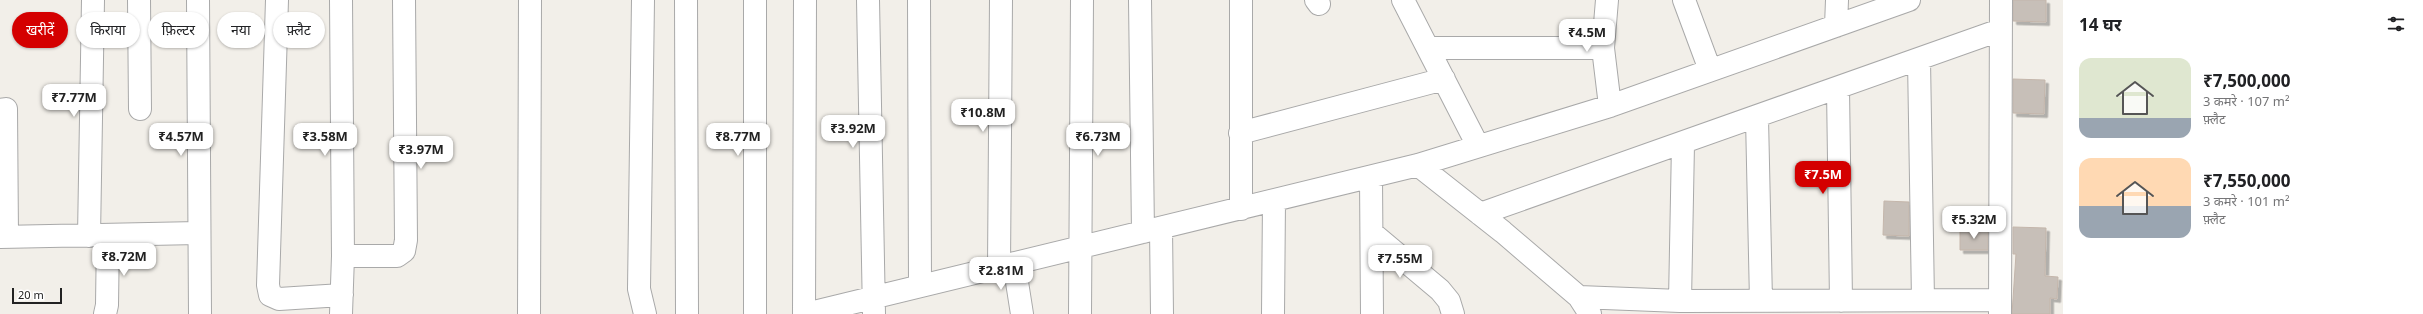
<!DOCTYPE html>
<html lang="hi">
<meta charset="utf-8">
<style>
body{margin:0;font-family:"Noto Sans","Noto Sans Devanagari",sans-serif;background:#f2f2f2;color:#202124;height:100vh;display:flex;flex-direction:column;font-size:15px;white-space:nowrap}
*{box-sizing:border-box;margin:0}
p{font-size:13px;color:#757577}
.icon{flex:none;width:22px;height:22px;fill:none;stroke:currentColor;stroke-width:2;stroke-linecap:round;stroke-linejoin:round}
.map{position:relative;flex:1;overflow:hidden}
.details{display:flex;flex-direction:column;background:#fff;width:360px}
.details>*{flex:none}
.guide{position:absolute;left:12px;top:12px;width:380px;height:36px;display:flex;gap:8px}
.scale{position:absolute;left:12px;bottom:10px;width:50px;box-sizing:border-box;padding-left:4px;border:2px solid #222;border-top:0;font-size:11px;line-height:14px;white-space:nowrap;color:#222;-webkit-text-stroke:3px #fff;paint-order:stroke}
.price{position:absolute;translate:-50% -34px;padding:0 9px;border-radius:8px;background:#fff;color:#222;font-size:13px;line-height:26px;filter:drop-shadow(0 1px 2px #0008)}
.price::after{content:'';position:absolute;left:50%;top:24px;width:12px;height:9px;margin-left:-6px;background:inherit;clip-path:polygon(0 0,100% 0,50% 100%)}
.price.on{background:#d40000;color:#fff}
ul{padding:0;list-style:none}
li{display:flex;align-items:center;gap:12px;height:100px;padding:0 16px}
li span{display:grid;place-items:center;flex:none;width:112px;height:80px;border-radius:12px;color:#555}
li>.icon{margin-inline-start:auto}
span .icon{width:48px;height:48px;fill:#fffc;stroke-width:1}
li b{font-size:17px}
h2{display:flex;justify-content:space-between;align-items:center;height:48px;padding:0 16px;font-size:17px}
.tag{padding:0 14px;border-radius:18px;background:#fff;box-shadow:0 1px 3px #0004;font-size:14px;line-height:36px}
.tag.on{background:#d40000;color:#fff}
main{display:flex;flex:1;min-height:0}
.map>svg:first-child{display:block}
.building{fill:#c7bfb8;stroke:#c4b6ab;filter:url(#shadow)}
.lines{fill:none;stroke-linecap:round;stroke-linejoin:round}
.minor-casing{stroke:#a9a9a9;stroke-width:24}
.minor{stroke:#fff;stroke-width:22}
</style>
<main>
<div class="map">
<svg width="2063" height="314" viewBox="0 0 2063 314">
<defs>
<filter id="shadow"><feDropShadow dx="3.5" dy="3.5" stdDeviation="0" flood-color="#0004"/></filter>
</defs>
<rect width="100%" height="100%" fill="#f2efe9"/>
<path class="building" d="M2013,0H2046V22L2013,21Z
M2013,79L2045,80L2044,114L2013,113Z
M1884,201L1909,202V236L1883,235Z
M2013,227L2046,228L2045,276L2058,277L2057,299L2050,298V314H2012L2016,254H2013Z
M1960,229L1988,230V250H1960Z"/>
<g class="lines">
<g class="minor-casing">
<path id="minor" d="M139,0L140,109
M198,0L200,314
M277,0L268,285L270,295L279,299L342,295
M341,0L343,256L341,314
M643,0L639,289L645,314
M686,0L687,314
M755,0V314
M868,0L874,314
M919,0L920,286
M1140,0L1143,232
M1316,0L1319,4
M1403,0L1478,146
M1607,0L1603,48L1610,106
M1684,0L1710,70
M1836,26L1837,0
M1429,48H1603
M1919,60L1923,300
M1838,89L1841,301
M0,110L6,109L7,237
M1757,118L1761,301
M1240,133L1444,79
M1418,165L1503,232L1579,297L1590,314
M1371,178L1372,314
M1241,209V0
M1480,214L2000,30
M1161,228L1162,314
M1372,233L1440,290L1449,301L1453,314
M89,236L93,0
M0,237L198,233
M343,256H397L404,251L406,240L404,0
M1014,263L1022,314
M999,267L1001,0
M1579,297L1680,301L2000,300
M1680,301L1683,144
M105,314L107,305L108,235
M529,314L530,0
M804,314L805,0
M806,314L1418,165L1610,106L1909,0
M1080,314L1082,0
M1273,314L1274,201
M2000,314L2001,0"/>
</g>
<use href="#minor" class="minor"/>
</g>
</svg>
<div class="scale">20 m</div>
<b class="price" style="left:1587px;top:53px">₹4.5M</b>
<b class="price" style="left:74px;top:118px">₹7.77M</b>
<b class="price" style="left:983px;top:133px">₹10.8M</b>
<b class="price" style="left:853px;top:149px">₹3.92M</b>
<b class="price" style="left:181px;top:157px">₹4.57M</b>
<b class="price" style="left:325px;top:157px">₹3.58M</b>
<b class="price" style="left:738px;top:157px">₹8.77M</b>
<b class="price" style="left:1098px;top:157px">₹6.73M</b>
<b class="price" style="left:421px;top:170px">₹3.97M</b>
<b class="price on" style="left:1823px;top:195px">₹7.5M</b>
<b class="price" style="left:1974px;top:240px">₹5.32M</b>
<b class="price" style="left:124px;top:277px">₹8.72M</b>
<b class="price" style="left:1400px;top:279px">₹7.55M</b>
<b class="price" style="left:1001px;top:291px">₹2.81M</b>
<div class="guide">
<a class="tag on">खरीदें</a>
<a class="tag">किराया</a>
<a class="tag">फ़िल्टर</a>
<a class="tag">नया</a>
<a class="tag">फ़्लैट</a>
</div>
</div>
<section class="details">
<h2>14 घर<svg class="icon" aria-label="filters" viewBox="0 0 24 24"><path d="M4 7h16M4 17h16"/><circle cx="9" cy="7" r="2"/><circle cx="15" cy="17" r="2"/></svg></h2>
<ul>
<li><span style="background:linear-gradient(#dfe7d0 75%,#9aa5b1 0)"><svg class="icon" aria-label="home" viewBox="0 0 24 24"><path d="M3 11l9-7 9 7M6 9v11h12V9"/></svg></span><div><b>₹7,500,000</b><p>3 कमरे · 107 m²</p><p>फ़्लैट</p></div></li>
<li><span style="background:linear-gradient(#ffd9b3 60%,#9aa5b1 0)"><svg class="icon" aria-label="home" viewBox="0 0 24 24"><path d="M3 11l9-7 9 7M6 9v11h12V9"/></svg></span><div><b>₹7,550,000</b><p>3 कमरे · 101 m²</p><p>फ़्लैट</p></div></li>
</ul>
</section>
</main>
